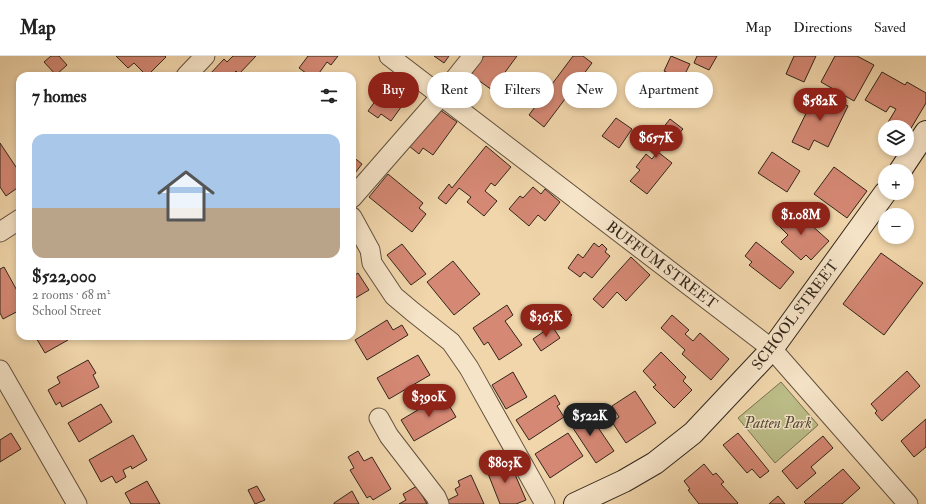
<!DOCTYPE html>
<meta charset="utf-8">
<style>
body{margin:0;font-family:"IM FELL Double Pica",serif;background:#f6f6f6;color:#222;height:100vh;display:flex;flex-direction:column;font-size:15px;white-space:nowrap}
*{box-sizing:border-box;margin:0}
p{font-size:13px;color:#767676}
.icon{flex:none;width:22px;height:22px;fill:none;stroke:currentColor;stroke-width:2;stroke-linecap:round;stroke-linejoin:round}
.map{position:relative;flex:1;overflow:hidden}
.panel{position:absolute;left:16px;top:16px;width:340px;height:268px;display:flex;flex-direction:column;background:#fff;border-radius:12px;box-shadow:0 2px 6px #0003}
.panel>*{flex:none}
.banner{position:absolute;left:368px;top:16px;width:380px;height:36px;display:flex;gap:8px}
.buttons{position:absolute;left:878px;top:64px;display:grid;gap:8px}
.buttons a{display:grid;place-items:center;width:36px;height:36px;border-radius:50%;background:#fff;box-shadow:0 2px 6px #0003;font-size:20px}
.price{position:absolute;translate:-50% -34px;padding:0 9px;border-radius:14px;background:#8f2418;color:#fff;font-size:13px;line-height:26px;filter:drop-shadow(0 1px 2px #0008)}
.price::after{content:'';position:absolute;left:50%;top:24px;width:12px;height:9px;margin-left:-6px;background:inherit;clip-path:polygon(0 0,100% 0,50% 100%)}
.price.active{background:#222;color:#fff}
ul{padding:0;list-style:none}
li{display:grid;align-content:center;gap:8px;height:212px;padding:0 16px}
li+li{border-top:1px solid #e0e0e0}
li span{display:grid;place-items:center;height:124px;border-radius:12px;color:#555}
li>.icon{margin-inline-start:auto}
span .icon{width:72px;height:72px;fill:#fffc;stroke-width:1}
li b{font-size:17px}
h2{display:flex;justify-content:space-between;align-items:center;height:48px;padding:0 16px;font-size:17px}
.tag{padding:0 14px;border-radius:18px;background:#fff;box-shadow:0 2px 6px #0003;font-size:14px;line-height:36px}
.tag.active{background:#8f2418;color:#fff}
header{display:flex;align-items:center;gap:24px;box-sizing:border-box;height:56px;padding:0 20px;background:#fff;border-bottom:1px solid #e0e0e0}
header strong{font-size:19px}
nav{display:flex;gap:22px;margin-inline-start:auto;font-size:14px}
.map>svg:first-child{display:block}
.green{fill:#bcbd88;stroke:#777252}
.building{fill:#d58874;stroke:#32261b}
.lines{fill:none;stroke-linecap:round;stroke-linejoin:round}
.street-casing{stroke:#62523f;stroke-width:21}
.secondary-casing{stroke:#32261b;stroke-width:24}
.street{stroke:#f6e4c8;stroke-width:19}
.secondary{stroke:#f6e4c8;stroke-width:22}
.labels{text-anchor:middle;stroke-width:3;stroke-linejoin:round;paint-order:stroke}
.street-label{font-size:15px;fill:#32261b;stroke:#f6e4c8}
.park-label{font-size:15px;font-style:italic;fill:#544c36;stroke:#f6e4c8}
</style>
<header>
<strong>Map</strong>
<nav><a>Map</a><a>Directions</a><a>Saved</a></nav>
</header>
<div class="map">
<svg width="926" height="448" viewBox="0 0 926 448">
<rect width="100%" height="100%" fill="#f1d6ab"/>
<filter id="stains"><feTurbulence type="fractalNoise" baseFrequency=".005" numOctaves="4"/><feColorMatrix values="0 0 0 0 .2 0 0 0 0 .09 0 0 0 0 .02 0 0 0 .5 -.17"/></filter>
<radialGradient id="worn" r=".72"><stop offset=".6" stop-color="#630" stop-opacity="0"/><stop offset="1" stop-color="#630" stop-opacity=".3"/></radialGradient>
<path class="green" d="M781,326L818,369L775,407L738,362Z"/>
<path class="building" d="M51,0H59L67,9L56,19L44,6Z
M116,0H165L166,1L147,20L134,7L128,12Z
M233,0H256L239,18L236,15L231,20H212L210,18L224,3L227,6Z
M308,0H338L331,9L327,6L317,20H310L299,12Z
M434,0H449L444,7Z
M484,0H517L492,34L471,19Z
M573,0H583L592,7L544,71L529,59Z
M671,0L690,8L682,24L664,15Z
M697,0H717L709,14L694,7Z
M794,0H816L804,26L786,18Z
M835,0H857L874,9L854,45L821,26Z
M882,16L905,29L907,26L926,37V47L907,79V71H892L887,68L896,53L890,50L886,56L865,44Z
M392,22L412,36L391,65L381,58L378,62L368,55Z
M817,35L848,50L828,91L814,84L809,94L792,86Z
M436,51L457,66L433,99L423,92L419,98L409,90Z
M616,62L632,73L619,92L602,80Z
M670,63L683,73L665,94L662,92L658,96L672,107L647,138L630,125L640,114L636,111L646,98L652,103L655,99L647,92Z
M0,87L20,117V130L6,140L0,131Z
M486,90L511,111L495,130L491,127L485,135L497,145L484,160L467,146L471,141L459,132L446,148L438,142L449,128L452,132Z
M772,96L800,115L787,136L758,117Z
M352,100L362,108L352,121Z
M834,111L867,135L847,162L814,138Z
M388,118L423,147L419,152L426,158L412,176L369,141Z
M533,131L541,138L545,133L560,146L545,165L538,159L529,170L509,153L520,140L523,142Z
M791,151L829,185L811,204L806,199L801,204L781,186L788,179L776,167Z
M756,186L794,216L780,233L749,209L752,206L745,200Z
M594,187L599,191L602,188L607,193L605,196L610,200L592,222L584,216L580,221L568,212L578,198L583,202Z
M402,188L426,218L411,229L387,199Z
M881,197L923,227L884,279L843,248Z
M631,201L650,219L626,245L617,236L603,252L593,243Z
M453,205L480,238L454,259L427,226Z
M4,211L20,240V254L3,263L0,257V213Z
M358,217L369,234L352,244V221Z
M507,249L513,259L505,265L522,289L499,304L488,286L484,289L473,272Z
M564,251L572,259L562,269L554,261Z
M672,259L689,274L685,278L693,285L700,277L729,303L711,324L682,298L685,294L661,272Z
M387,264L393,274L402,269L408,279L367,304L355,284Z
M552,270L560,282L541,295L533,283Z
M35,280H65L68,284L45,297Z
M661,296L686,321L683,325L692,334L674,352L653,331L656,329L643,315Z
M418,299L430,319L389,343L377,322Z
M88,304L96,317L93,319L99,331L62,351L60,346L56,349L48,334L60,327L57,321Z
M907,315L920,330L882,365L875,357L877,355L871,348Z
M513,316L527,341L506,353L492,329Z
M635,335L656,367L626,387L612,366L619,361L612,350Z
M443,339L456,361L414,385L401,364Z
M555,339L560,348L557,350L564,361L529,384L516,364Z
M101,348L112,366L79,386L68,367Z
M576,353L586,368L593,364L614,395L596,407L565,360Z
M926,363V391L914,401L901,385Z
M11,377L21,393L0,406V384Z
M568,377L583,400L550,422L535,398Z
M738,377L769,415L760,422L752,413L747,417L723,389Z
M133,379L147,404L132,413L131,410L123,414L126,421L116,427L112,420L101,426L89,404Z
M823,380L833,392L811,411L816,417L797,433L782,415Z
M358,395L364,405L372,401L391,433L373,444L370,440L367,442L350,414L354,412L348,401Z
M499,404L502,413L511,409L526,444L516,448H500L485,410Z
M704,408L713,419L716,417L724,426L721,428L738,447L737,448H699L688,434L690,433L684,425Z
M843,413L860,432L842,448H806L804,446Z
M471,419L484,448H445L444,446L458,439L455,433L460,430L458,425Z
M147,425L160,448H131L125,437Z
M257,430L265,444L255,448L248,434Z
M417,430L427,448H399L406,444L403,438Z
M352,435L359,448H334V447Z
M778,440L785,448H769Z"/>
<g class="lines">
<g class="street-casing">
<path id="street" d="M389,0L772,293L908,448
M186,20L205,0
M352,142L441,40L473,0
M352,161L370,194L372,207L394,240L413,256L451,286L469,312L545,448
M0,176L20,163
M0,314L77,448
M379,362L389,380L436,441L439,448"/>
</g>
<g class="secondary-casing">
<path id="secondary" d="M900,115L926,76
M575,448L624,425L655,407L693,377L772,293L885,137"/>
</g>
<use href="#street" class="street"/>
<use href="#secondary" class="secondary"/>
</g>
<g class="labels">
<g class="street-label">
<text transform="translate(662 209) rotate(37)" y="5">BUFFUM STREET</text>
<text transform="translate(795 259) rotate(-53)" y="5">SCHOOL STREET</text>
</g>
<g class="park-label">
<text x="778" y="372">Patten Park</text>
</g>
</g>
<rect width="100%" height="100%" filter="url(#stains)"/>
<rect width="100%" height="100%" fill="url(#worn)"/>
</svg>
<div class="buttons">
<a><svg class="icon" aria-label="layers" viewBox="0 0 24 24"><path d="M12 4l9 5-9 5-9-5zM3 14l9 5 9-5"/></svg></a>
<a>+</a>
<a>−</a>
</div>
<b class="price" style="left:820px;top:66px">$582K</b>
<b class="price" style="left:656px;top:103px">$657K</b>
<b class="price" style="left:801px;top:180px">$1.08M</b>
<b class="price" style="left:546px;top:282px">$363K</b>
<b class="price" style="left:429px;top:362px">$390K</b>
<b class="price active" style="left:590px;top:381px">$522K</b>
<b class="price" style="left:505px;top:428px">$803K</b>
<div class="banner">
<a class="tag active">Buy</a>
<a class="tag">Rent</a>
<a class="tag">Filters</a>
<a class="tag">New</a>
<a class="tag">Apartment</a>
</div>
<section class="panel">
<h2>7 homes<svg class="icon" aria-label="filters" viewBox="0 0 24 24"><path d="M4 7h16M4 17h16"/><circle cx="9" cy="7" r="2"/><circle cx="15" cy="17" r="2"/></svg></h2>
<ul>
<li><span style="background:linear-gradient(#a9c7e8 60%,#b9a48a 0)"><svg class="icon" aria-label="home" viewBox="0 0 24 24"><path d="M3 11l9-7 9 7M6 9v11h12V9"/></svg></span><div><b>$522,000</b><p>2 rooms · 68 m²</p><p>School Street</p></div></li>
</ul>
</section>
</div>
